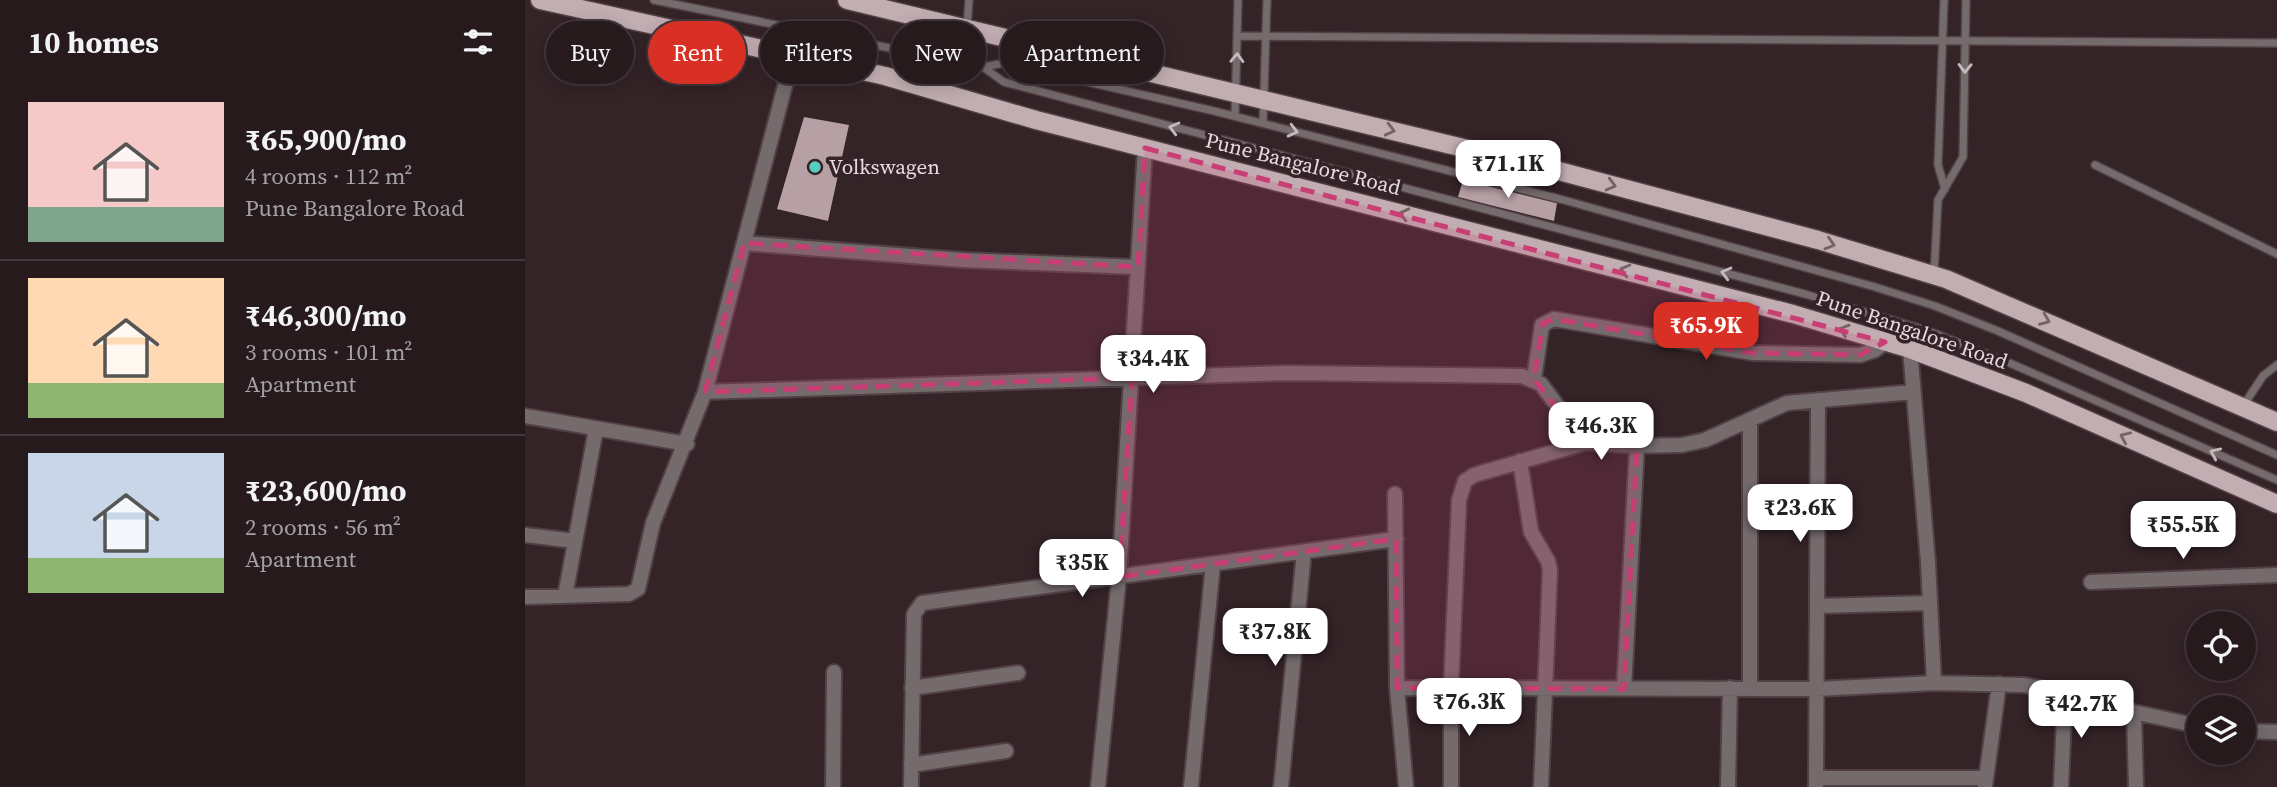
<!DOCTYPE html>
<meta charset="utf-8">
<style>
body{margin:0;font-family:"Source Serif 4",serif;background:#2f2326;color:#f1f3f6;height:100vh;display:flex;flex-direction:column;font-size:26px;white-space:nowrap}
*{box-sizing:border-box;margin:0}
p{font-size:23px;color:#a4a1a4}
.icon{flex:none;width:38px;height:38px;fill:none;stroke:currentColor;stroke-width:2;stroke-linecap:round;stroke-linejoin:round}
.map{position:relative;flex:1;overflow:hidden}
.panel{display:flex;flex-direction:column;background:#271a1d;width:525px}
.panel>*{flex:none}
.guide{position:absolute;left:21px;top:21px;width:665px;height:63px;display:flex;gap:14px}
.buttons{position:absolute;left:1661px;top:611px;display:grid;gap:14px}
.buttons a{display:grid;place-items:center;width:70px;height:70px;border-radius:50%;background:#271a1d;box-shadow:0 4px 18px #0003,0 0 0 2px #43383b;font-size:35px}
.price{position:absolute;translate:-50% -60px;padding:0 16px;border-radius:14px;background:#fff;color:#222;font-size:23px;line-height:46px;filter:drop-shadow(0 2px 4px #0008)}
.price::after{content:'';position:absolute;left:50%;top:42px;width:21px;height:16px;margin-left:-10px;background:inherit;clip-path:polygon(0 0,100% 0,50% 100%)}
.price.current{background:#d93025;color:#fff}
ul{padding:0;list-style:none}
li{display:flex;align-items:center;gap:21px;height:175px;padding:0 28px}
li+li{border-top:2px solid #43383b}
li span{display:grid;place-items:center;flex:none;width:196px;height:140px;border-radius:0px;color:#555}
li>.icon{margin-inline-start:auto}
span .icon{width:84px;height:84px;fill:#fffc;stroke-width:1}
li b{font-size:30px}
h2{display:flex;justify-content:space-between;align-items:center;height:84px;padding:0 28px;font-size:30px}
.chip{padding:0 24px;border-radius:32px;background:#271a1d;box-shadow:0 4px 18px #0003,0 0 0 2px #43383b;font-size:24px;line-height:63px}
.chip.current{background:#d93025;color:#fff}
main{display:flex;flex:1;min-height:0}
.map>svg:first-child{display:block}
.building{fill:#b7a0a5}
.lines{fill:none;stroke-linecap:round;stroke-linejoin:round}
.service-casing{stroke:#514044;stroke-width:10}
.minor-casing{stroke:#514044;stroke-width:18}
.primary-casing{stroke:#514044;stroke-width:21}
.service{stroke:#756b6d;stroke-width:7}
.minor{stroke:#756b6d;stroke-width:14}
.primary{stroke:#c2aeb2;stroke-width:18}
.oneway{stroke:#c5b9bc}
.oneway2{stroke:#746266}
.marked{fill:#c93f75;fill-opacity:0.2;stroke:#c93f75;stroke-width:5;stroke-dasharray:14 9;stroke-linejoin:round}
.poi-dot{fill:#59cebe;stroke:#342327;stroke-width:2.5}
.labels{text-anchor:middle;stroke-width:7;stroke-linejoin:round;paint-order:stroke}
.street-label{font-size:21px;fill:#e7dbde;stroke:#342327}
.poi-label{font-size:21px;fill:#e7dbde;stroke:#342327;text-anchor:start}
</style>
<main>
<section class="panel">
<h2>10 homes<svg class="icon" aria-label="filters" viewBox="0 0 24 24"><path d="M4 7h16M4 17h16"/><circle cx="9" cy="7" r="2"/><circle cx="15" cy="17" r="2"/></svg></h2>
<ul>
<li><span style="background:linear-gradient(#f6c9c9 75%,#7fa58c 0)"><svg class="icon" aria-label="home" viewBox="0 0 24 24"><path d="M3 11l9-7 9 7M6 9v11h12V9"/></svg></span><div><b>₹65,900/mo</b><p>4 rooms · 112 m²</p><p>Pune Bangalore Road</p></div></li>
<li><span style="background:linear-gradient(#ffd9b3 75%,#8fb573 0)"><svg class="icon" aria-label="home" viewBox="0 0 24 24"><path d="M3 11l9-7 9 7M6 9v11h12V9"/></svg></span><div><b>₹46,300/mo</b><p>3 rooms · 101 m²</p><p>Apartment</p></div></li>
<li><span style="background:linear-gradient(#c9d6e8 75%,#8fb573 0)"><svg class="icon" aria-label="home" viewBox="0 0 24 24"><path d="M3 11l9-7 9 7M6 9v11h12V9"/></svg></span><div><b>₹23,600/mo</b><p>2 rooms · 56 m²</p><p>Apartment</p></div></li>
</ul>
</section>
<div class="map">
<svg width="1752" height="787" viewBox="0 0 1752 787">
<rect width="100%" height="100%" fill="#342327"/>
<path class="building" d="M279,117L324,125L303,221L252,209Z
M938,180L1032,203L1029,221L933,197Z"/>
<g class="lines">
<g class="service-casing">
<path id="service" d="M129,0L458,67
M1419,0L1413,165L1420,189
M442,27L444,0
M712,36L1752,43
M710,116L713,0
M738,123L742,0
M1570,165L1752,254
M1409,275L1413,200L1438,157L1441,0
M1718,406L1738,376L1752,365
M1752,455L1473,331L1410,306L1350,287L1035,199L689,111L479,63L458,67L479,82L1280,294L1403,331L1487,364L1752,480"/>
</g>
<g class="minor-casing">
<path id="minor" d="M219,243L438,260L613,267
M1385,349L1403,562L1409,683
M1009,379L1017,325L1029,319L1228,353L1335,355L1350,350L1360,342
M180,392L761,373L997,376L1016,384L1060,443
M0,416L162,444
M1225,420V688
M995,461L1006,532L1023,561L1025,570L1016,787
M870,494L872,688L881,787
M0,535L50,541
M1566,582L1752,575
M40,596L71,429
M0,597L104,594L113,589L128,523L180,392L268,55
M1292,606L1405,603
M387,688L493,673
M872,688L1292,689L1409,683L1498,685L1540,692L1609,712L1673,726
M1099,689L1112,446
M1609,712L1611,787
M1718,731L1752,732
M386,765L481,751
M1292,778H1461
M1460,786L1474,684
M308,787L309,672
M386,787L389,614L397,603L871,539
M573,787L594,577L620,148
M666,787L688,564
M756,787L779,552
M926,787V688L934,500L940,481L949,475L1060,443L1112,446L1157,445L1180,440L1262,403L1388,392
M1203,787L1205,688
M1291,787L1293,400
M1536,787L1540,692"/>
</g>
<g class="primary-casing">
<path id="primary" d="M15,0L360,76L511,120L1268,314L1385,349L1501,393L1752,504
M322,0L1030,170L1293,240L1421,279L1752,422"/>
</g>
<use href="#service" class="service"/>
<use href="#minor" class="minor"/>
<use href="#primary" class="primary"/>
</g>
<defs><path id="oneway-chevron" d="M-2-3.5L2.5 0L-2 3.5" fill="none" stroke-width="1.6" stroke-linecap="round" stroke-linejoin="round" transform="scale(1.75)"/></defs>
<g class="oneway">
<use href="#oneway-chevron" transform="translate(712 58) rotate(-88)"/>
<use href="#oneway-chevron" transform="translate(1440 68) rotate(91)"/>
<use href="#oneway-chevron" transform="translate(649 128) rotate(-165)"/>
<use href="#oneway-chevron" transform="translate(768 131) rotate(14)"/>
<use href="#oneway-chevron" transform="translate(1201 273) rotate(-165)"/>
<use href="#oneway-chevron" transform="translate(1690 453) rotate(-156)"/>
</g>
<g class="oneway2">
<use href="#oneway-chevron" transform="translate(865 130) rotate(14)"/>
<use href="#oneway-chevron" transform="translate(1086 185) rotate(15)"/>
<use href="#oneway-chevron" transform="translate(879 214) rotate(-166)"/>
<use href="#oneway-chevron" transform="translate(1305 244) rotate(17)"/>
<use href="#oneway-chevron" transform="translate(1100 270) rotate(-165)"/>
<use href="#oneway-chevron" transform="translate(1520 320) rotate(22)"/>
<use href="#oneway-chevron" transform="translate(1319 330) rotate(-163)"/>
<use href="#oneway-chevron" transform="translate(1600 437) rotate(-156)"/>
</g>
<path class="marked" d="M620,148L1360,342L1335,355L1228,353L1029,319L1018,323L1009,379L1060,443L1112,446L1099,689L872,688L871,539L594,577L607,378L180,392L219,243L613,267Z"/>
<circle class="poi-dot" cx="290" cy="167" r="7"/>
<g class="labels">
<g class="street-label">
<text transform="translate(778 164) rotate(14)" y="7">Pune Bangalore Road</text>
<text transform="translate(1387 330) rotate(19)" y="7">Pune Bangalore Road</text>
</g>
<g class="poi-label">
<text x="304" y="174">Volkswagen</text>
</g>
</g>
</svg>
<div class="buttons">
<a><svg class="icon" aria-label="locate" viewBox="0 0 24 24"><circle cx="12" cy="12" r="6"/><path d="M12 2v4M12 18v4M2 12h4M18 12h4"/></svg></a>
<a><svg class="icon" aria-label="layers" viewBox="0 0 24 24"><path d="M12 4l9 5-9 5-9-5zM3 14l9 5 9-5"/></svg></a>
</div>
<b class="price" style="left:983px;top:200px">₹71.1K</b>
<b class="price current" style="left:1181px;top:362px">₹65.9K</b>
<b class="price" style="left:628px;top:395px">₹34.4K</b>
<b class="price" style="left:1076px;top:462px">₹46.3K</b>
<b class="price" style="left:1275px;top:544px">₹23.6K</b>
<b class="price" style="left:1658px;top:561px">₹55.5K</b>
<b class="price" style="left:557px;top:599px">₹35K</b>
<b class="price" style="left:750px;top:668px">₹37.8K</b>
<b class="price" style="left:944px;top:738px">₹76.3K</b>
<b class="price" style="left:1556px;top:740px">₹42.7K</b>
<div class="guide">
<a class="chip">Buy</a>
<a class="chip current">Rent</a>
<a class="chip">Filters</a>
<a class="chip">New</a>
<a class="chip">Apartment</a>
</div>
</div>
</main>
